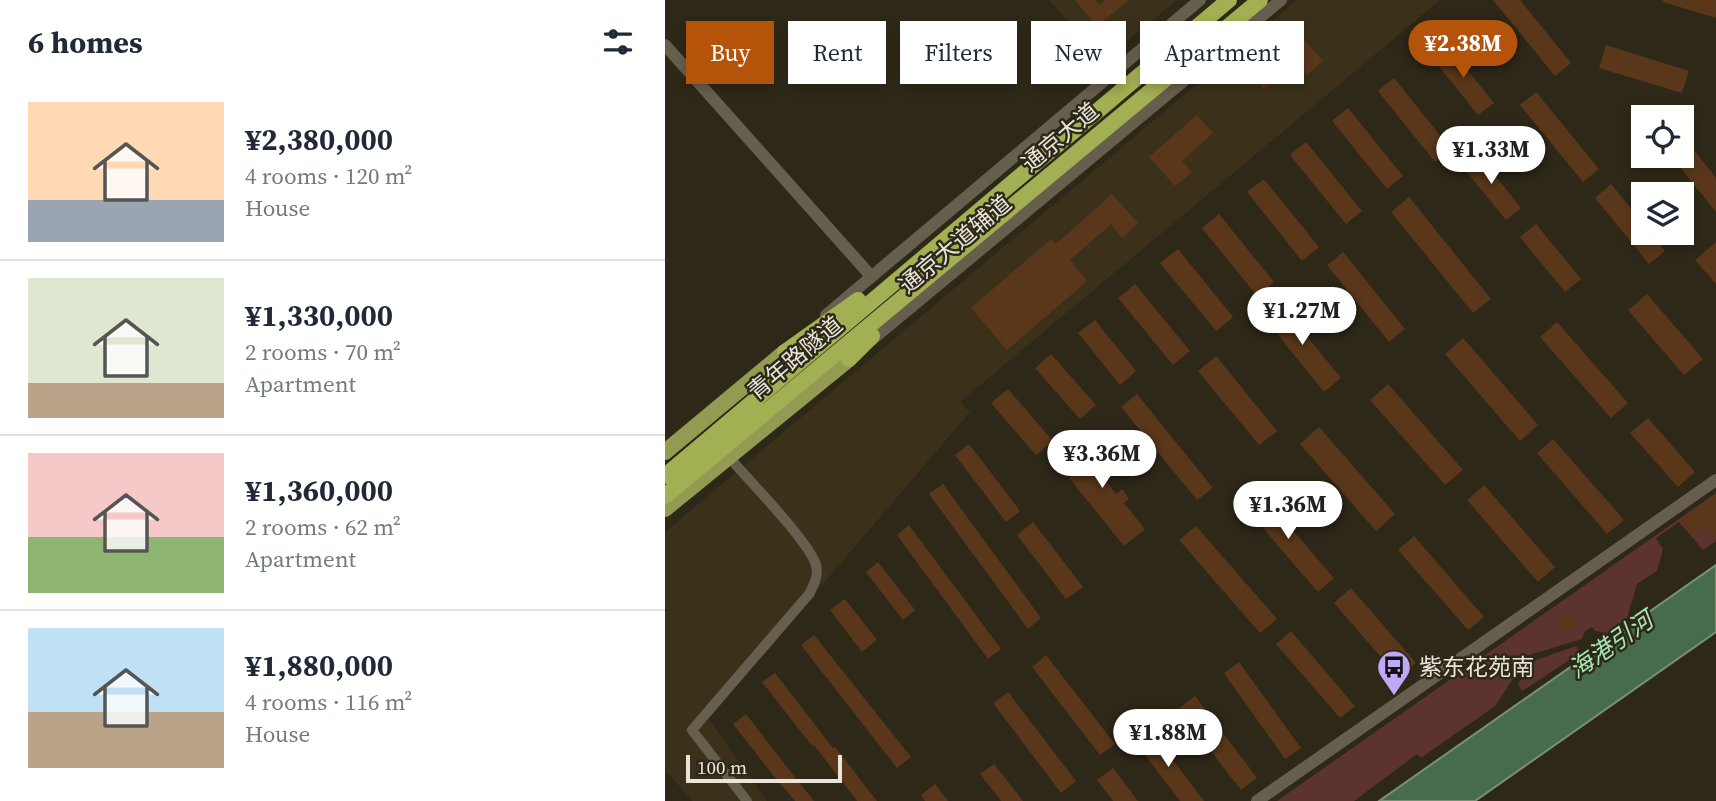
<!DOCTYPE html>
<meta charset="utf-8">
<style>
body{margin:0;font-family:"Source Serif 4","Noto Sans SC",serif;background:#f2f2f3;color:#1f2937;height:100vh;display:flex;flex-direction:column;font-size:26px;white-space:nowrap}
*{box-sizing:border-box;margin:0}
p{font-size:23px;color:#747a83}
.icon{flex:none;width:38px;height:38px;fill:none;stroke:currentColor;stroke-width:2;stroke-linecap:round;stroke-linejoin:round}
.map{position:relative;flex:1;overflow:hidden}
.details{display:flex;flex-direction:column;background:#fff;width:665px}
.details>*{flex:none}
.hud{position:absolute;left:21px;top:21px;width:665px;height:63px;display:flex;gap:14px}
.tools{position:absolute;left:966px;top:105px;display:grid;gap:14px}
.tools a{display:grid;place-items:center;width:63px;height:63px;border-radius:0px;background:#fff;box-shadow:0 4px 10px #0003;font-size:35px}
.scale{position:absolute;left:21px;bottom:18px;width:156px;box-sizing:border-box;padding-left:7px;border:4px solid #e9e5db;border-top:0;font-size:19px;line-height:24px;white-space:nowrap;color:#e9e5db;-webkit-text-stroke:5px #2e2818;paint-order:stroke}
.price{position:absolute;translate:-50% -60px;padding:0 16px;border-radius:24px;background:#fff;color:#222;font-size:23px;line-height:46px;filter:drop-shadow(0 2px 4px #0008)}
.price::after{content:'';position:absolute;left:50%;top:42px;width:21px;height:16px;margin-left:-10px;background:inherit;clip-path:polygon(0 0,100% 0,50% 100%)}
.price.current{background:#b45309;color:#fff}
ul{padding:0;list-style:none}
li{display:flex;align-items:center;gap:21px;height:175px;padding:0 28px}
li+li{border-top:2px solid #e0e1e3}
li span{display:grid;place-items:center;flex:none;width:196px;height:140px;border-radius:0px;color:#555}
li>.icon{margin-inline-start:auto}
span .icon{width:84px;height:84px;fill:#fffc;stroke-width:1}
li b{font-size:30px}
h2{display:flex;justify-content:space-between;align-items:center;height:84px;padding:0 28px;font-size:30px}
.tag{padding:0 24px;border-radius:0px;background:#fff;box-shadow:0 4px 10px #0003;font-size:24px;line-height:63px}
.tag.current{background:#b45309;color:#fff}
main{display:flex;flex:1;min-height:0}
.map>svg:first-child{display:block}
.built{fill:#3b311b}
.green{fill:#5c332e}
.water{fill:#476c4c;stroke:#789077;stroke-width:2}
.building{fill:#5a371a}
.lines{fill:none;stroke-linecap:round;stroke-linejoin:round}
.minor{stroke:#675f4e;stroke-width:10}
.tertiary{stroke:#675f4e;stroke-width:12}
.primary{stroke:#939b52;stroke-width:16}
.trunk{stroke:#a2af53;stroke-width:16}
.labels{text-anchor:middle;stroke-width:5;stroke-linejoin:round;paint-order:stroke}
.street-label{font-size:23px;fill:#e9e5db;stroke:#2e2818}
.poi-label{font-size:23px;fill:#e9e5db;stroke:#2e2818;text-anchor:start}
.water-label{font-size:24px;font-style:italic;fill:#a9e6b0;stroke:#2e2818}
</style>
<main>
<section class="details">
<h2>6 homes<svg class="icon" aria-label="filters" viewBox="0 0 24 24"><path d="M4 7h16M4 17h16"/><circle cx="9" cy="7" r="2"/><circle cx="15" cy="17" r="2"/></svg></h2>
<ul>
<li><span style="background:linear-gradient(#ffd9b3 70%,#9aa5b1 0)"><svg class="icon" aria-label="home" viewBox="0 0 24 24"><path d="M3 11l9-7 9 7M6 9v11h12V9"/></svg></span><div><b>¥2,380,000</b><p>4 rooms · 120 m²</p><p>House</p></div></li>
<li><span style="background:linear-gradient(#dfe7d0 75%,#b9a48a 0)"><svg class="icon" aria-label="home" viewBox="0 0 24 24"><path d="M3 11l9-7 9 7M6 9v11h12V9"/></svg></span><div><b>¥1,330,000</b><p>2 rooms · 70 m²</p><p>Apartment</p></div></li>
<li><span style="background:linear-gradient(#f6c9c9 60%,#8fb573 0)"><svg class="icon" aria-label="home" viewBox="0 0 24 24"><path d="M3 11l9-7 9 7M6 9v11h12V9"/></svg></span><div><b>¥1,360,000</b><p>2 rooms · 62 m²</p><p>Apartment</p></div></li>
<li><span style="background:linear-gradient(#bfe0f5 60%,#b9a48a 0)"><svg class="icon" aria-label="home" viewBox="0 0 24 24"><path d="M3 11l9-7 9 7M6 9v11h12V9"/></svg></span><div><b>¥1,880,000</b><p>4 rooms · 116 m²</p><p>House</p></div></li>
</ul>
</section>
<div class="map">
<svg width="1051" height="801" viewBox="0 0 1051 801">
<rect width="100%" height="100%" fill="#2e2818"/>
<path class="built" d="M384,0H512L439,60Z
M632,0H775L295,402L305,412L43,718L102,801H27L2,772L0,774V532Z"/>
<path class="green" d="M1051,493V541L1038,550L1014,522L991,538L998,549L992,571L972,584L962,618L942,633L930,631L927,627L920,631L917,639L864,655L830,706L756,758L752,754L689,801H612Z
M911,646L915,653L857,691L853,684L868,661Z"/>
<path class="water" d="M1051,565V632L810,801H714Z"/>
<path class="building" d="M410,0H430L434,5L440,0H464L432,26Z
M828,0H855L906,63L890,76Z
M998,0H1051V18L998,2Z
M632,32L658,61L642,75L630,62L599,89L584,73Z
M782,45L829,103L813,115L767,58Z
M941,45L1024,71L1017,93L934,68Z
M729,78L786,149L770,162L713,91Z
M871,92L934,169L918,182L855,105Z
M683,108L738,176L722,189L667,121Z
M532,115L548,133L517,161L527,172L510,186L484,157Z
M1017,135L1051,178V212L1006,156H1017Z
M641,142L697,211L681,224L625,155Z
M812,153L856,208L841,220L796,165Z
M599,179L654,247L637,261L582,192Z
M946,184L978,223V233H986L1000,251L984,264L930,198Z
M447,194L473,223L457,238L446,224L405,260L422,281L342,350L306,308L386,239L391,244Z
M744,197L826,299L808,313L726,212Z
M554,214L609,282L592,296L537,228Z
M871,224L916,279L900,292L855,237Z
M1051,242V284L1030,260Z
M513,249L568,317L551,331L495,263Z
M678,252L740,329L724,342L662,265Z
M470,284L525,351L508,365L453,298Z
M982,294L1038,359L1019,375L963,310Z
M614,302L676,378L659,392L597,315Z
M430,320L471,371L455,385L413,333Z
M892,322L963,403L946,418L875,337Z
M798,338L873,425L855,441L780,354Z
M386,354L431,405L415,419L370,368Z
M551,356L612,431L594,445L533,371Z
M723,384L798,470L780,485L705,400Z
M343,389L388,441L371,455L326,403Z
M472,394L548,488L532,500L456,407Z
M983,418L1030,472L1013,487L965,433Z
M654,427L730,514L711,531L635,444Z
M425,436L453,471L441,481L451,494L457,489L464,499L459,503L480,529L459,546L404,478L409,475L398,463Z
M888,439L959,520L942,534L872,453Z
M304,444L355,511L341,522L290,455Z
M278,484L376,618L363,629L264,494Z
M819,485L890,567L873,582L802,500Z
M593,490L669,578L653,592L577,504Z
M1051,494V541L1041,528L1029,536L1016,520Z
M368,522L418,587L401,599L352,535Z
M244,525L336,649L323,659L232,535Z
M531,526L612,619L595,633L514,540Z
M749,536L819,617L803,630L733,550Z
M213,562L250,610L238,620L201,572Z
M686,588L751,663L734,678L669,603Z
M180,599L212,640L197,652L165,610Z
M911,614L914,626L892,631L890,619Z
M626,631L690,706L675,718L611,644Z
M149,635L246,757L232,768L136,645Z
M381,655L450,744L435,755L367,667Z
M574,662L636,748L620,759L559,673Z
M110,673L168,748L170,747L212,801H192L149,745L147,746L97,682Z
M343,692L411,781L396,793L328,703Z
M530,696L592,778L576,790L513,709Z
M81,714L129,776L149,801H130L108,775L68,724Z
M486,731L539,801H515L471,743Z
M329,764L358,801H336L315,774Z
M448,768L473,801H448L432,780Z
M270,784L283,801H260L256,795Z"/>
<g class="lines">
<path class="minor" d="M64,457C85,482 138,535 150,562C155,574 149,583 145,593L27,730L82,801"/>
<path class="tertiary" d="M0,45L206,276
M161,315L535,0
M203,343L616,0
M592,801L1051,480"/>
<path class="primary" d="M0,452L120,352
M0,509L184,359"/>
<path class="trunk" d="M120,352L193,300
M184,359L207,336
M0,476L564,0
M0,496L595,0"/>
</g>
<defs>
<g id="bus-pin" transform="scale(1.75)"><path d="M0 17L-7.5 6A9.5 9.5 0 1 1 7.5 6Z" fill="#bfa9f4" stroke="#2e2818"/><path d="M-5-6H5V4H4V6H2V4H-2V6H-4V4H-5ZM-3.5-4V0h7V-4ZM-3.5 1.2v1.5H-2V1.2ZM2 1.2v1.5H3.5V1.2Z" fill="#111"/></g>
</defs>
<g fill-rule="evenodd">
<use href="#bus-pin" x="729" y="667"/>
</g>
<g class="labels">
<g class="street-label">
<text transform="translate(395 137) rotate(-40)" y="8">通京大道</text>
<text transform="translate(290 244) rotate(-40)" y="8">通京大道辅道</text>
<text transform="translate(130 358) rotate(-40)" y="8">青年路隧道</text>
</g>
<g class="poi-label">
<text x="754" y="675">紫东花苑南</text>
</g>
<g class="water-label">
<text transform="translate(946 645) rotate(-35)" y="8">海港引河</text>
</g>
</g>
</svg>
<div class="tools">
<a><svg class="icon" aria-label="locate" viewBox="0 0 24 24"><circle cx="12" cy="12" r="6"/><path d="M12 2v4M12 18v4M2 12h4M18 12h4"/></svg></a>
<a><svg class="icon" aria-label="layers" viewBox="0 0 24 24"><path d="M12 4l9 5-9 5-9-5zM3 14l9 5 9-5"/></svg></a>
</div>
<div class="scale">100 m</div>
<b class="price current" style="left:798px;top:80px">¥2.38M</b>
<b class="price" style="left:826px;top:186px">¥1.33M</b>
<b class="price" style="left:637px;top:347px">¥1.27M</b>
<b class="price" style="left:437px;top:490px">¥3.36M</b>
<b class="price" style="left:623px;top:541px">¥1.36M</b>
<b class="price" style="left:503px;top:769px">¥1.88M</b>
<div class="hud">
<a class="tag current">Buy</a>
<a class="tag">Rent</a>
<a class="tag">Filters</a>
<a class="tag">New</a>
<a class="tag">Apartment</a>
</div>
</div>
</main>
